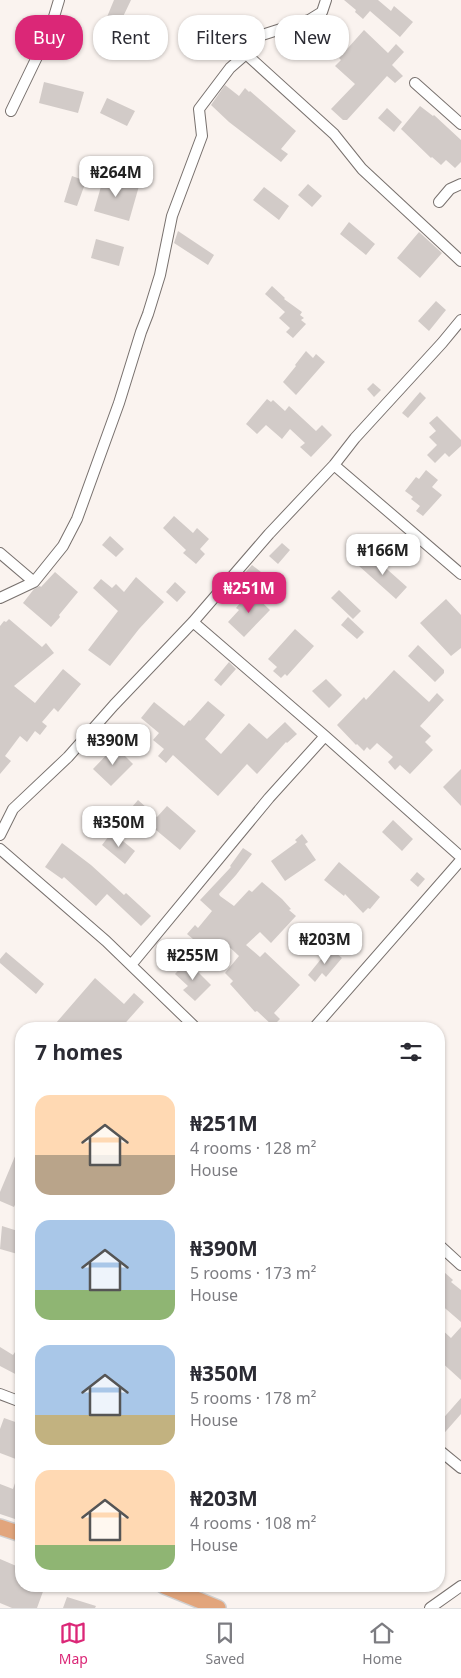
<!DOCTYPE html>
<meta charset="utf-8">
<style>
body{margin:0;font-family:"Noto Sans",sans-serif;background:#f7f7f7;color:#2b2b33;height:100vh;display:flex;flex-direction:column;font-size:19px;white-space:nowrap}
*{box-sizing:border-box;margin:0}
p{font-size:16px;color:#7c7c81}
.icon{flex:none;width:28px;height:28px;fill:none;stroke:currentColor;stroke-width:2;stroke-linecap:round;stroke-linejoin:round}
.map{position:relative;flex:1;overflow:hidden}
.details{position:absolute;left:15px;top:1022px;width:430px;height:570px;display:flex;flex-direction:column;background:#fff;border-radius:20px;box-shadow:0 1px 4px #0004}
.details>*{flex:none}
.top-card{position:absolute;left:15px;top:15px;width:431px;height:45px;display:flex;gap:10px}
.price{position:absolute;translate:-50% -42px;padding:0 11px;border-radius:10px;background:#fff;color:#222;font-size:16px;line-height:32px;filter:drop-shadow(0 1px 2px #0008)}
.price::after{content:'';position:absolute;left:50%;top:30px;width:15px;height:11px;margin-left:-8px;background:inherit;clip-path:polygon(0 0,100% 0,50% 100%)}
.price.active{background:#db2777;color:#fff}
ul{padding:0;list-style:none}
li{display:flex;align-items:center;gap:15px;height:125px;padding:0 20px}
li span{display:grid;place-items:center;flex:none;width:140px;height:100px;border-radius:15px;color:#555}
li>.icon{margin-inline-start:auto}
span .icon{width:60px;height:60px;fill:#fffc;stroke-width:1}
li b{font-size:21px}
h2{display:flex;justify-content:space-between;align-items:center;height:60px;padding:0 20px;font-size:21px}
.chip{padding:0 18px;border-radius:20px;background:#fff;box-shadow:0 1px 4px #0004;font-size:18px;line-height:45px}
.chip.active{background:#db2777;color:#fff}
.tab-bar{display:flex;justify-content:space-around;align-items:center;height:70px;border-top:1px solid #e1e1e2;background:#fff;font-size:14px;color:#7c7c81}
.tab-bar a{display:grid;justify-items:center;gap:2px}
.tab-bar .active{color:#db2777}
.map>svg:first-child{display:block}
.building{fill:#d2cbc8}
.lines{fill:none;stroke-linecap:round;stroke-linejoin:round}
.street-casing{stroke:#78716e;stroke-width:12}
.primary-casing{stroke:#d1d0d0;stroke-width:18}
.street{stroke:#fff;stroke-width:10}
.primary{stroke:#e2a57c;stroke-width:15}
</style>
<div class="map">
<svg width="461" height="1608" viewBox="0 0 461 1608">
<rect width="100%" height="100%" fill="#faf3ef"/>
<path class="building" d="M114,0H131L120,23L107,17Z
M344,0H378L391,11L394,6L413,22L400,37L370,11L363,19L355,12L356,10Z
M364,30L388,53L396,44L404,52L392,65L403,76L395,83L387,76L347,120H343L331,109L355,84L335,66L341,60L339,58Z
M44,82L84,92L78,113L39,103Z
M225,85L239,96L245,88L249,92L250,91L296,131L281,149L288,154L281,162L229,122L211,105Z
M107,98L135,111L127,126L100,113Z
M420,106L433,116L434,115L461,140V162L455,168L446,160L441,165L432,157L431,158L401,129Z
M387,108L402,122L394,132L378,118Z
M72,176L86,181L77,206L64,202Z
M104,176L139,186L129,221L94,211Z
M308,184L322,196L312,207L298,195Z
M264,187L289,206L279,220L253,200Z
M349,222L375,244L366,255L340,234Z
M178,231L214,255L208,265L174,243Z
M419,232L442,253L420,278L397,258Z
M96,239L124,247L119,266L91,258Z
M272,286L285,298L284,299L302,312L300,315L304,318L301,320L306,324L293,338L286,332L290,328L279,318L285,312L265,294Z
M436,301L446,310L429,331L418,321Z
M306,351L313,358L316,354L325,362L296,395L283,382L296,366L295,365Z
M373,383L381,390L374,397L367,389Z
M420,392L426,398L408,418L402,413Z
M267,399L271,402L273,400L285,411L289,406L316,431L322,425L332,435L311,457L300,447L305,443L290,429L282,439L266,425L257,434L246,424Z
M437,416L461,440V446L449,457L445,453L435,463L427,455L437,445L429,437L436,431L429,423Z
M426,470L438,480L432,487L442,495L423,516L416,511L420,506L411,499L413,497L405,491L416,477L419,479Z
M174,516L193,533L197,528L209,539L200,549L205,554L196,564L183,553L186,550L163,528Z
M110,536L124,549L116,557L102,545Z
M282,543L290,550L278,564L269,556Z
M370,554L407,587L396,599L359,566Z
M252,565L266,576L255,589L242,576Z
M55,572L78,592L59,615L60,617L51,627L23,603L34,589L40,586L41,587Z
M136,577L164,602L139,629L110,666L88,650L118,611L93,588L101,579L112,588L116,584L124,592Z
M175,582L186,592L177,602L166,592Z
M339,590L361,611L353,619L331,598Z
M250,591L270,610L244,637L228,622L239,610L236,608Z
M446,599L461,615V648L451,656L420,623Z
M348,617L364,632L357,639L341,625Z
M9,619L42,647L46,643L54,653L14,686L35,703L63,669L81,684L58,712L54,708L42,722L47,726L40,735L35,731L27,742L20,736L5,756L11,761L0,774V626L4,621L6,622Z
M295,629L314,646L287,676L285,674L281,678L273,671L277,667L268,659Z
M418,645L444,670V673L435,682L408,656Z
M229,662L236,669L221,686L214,680Z
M394,670L429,702L437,693L444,700L420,726L431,736L425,742L433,750L410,774L400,765L395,770L388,762L393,757L377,743L370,750L367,747L364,751L357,744L356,745L337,725L364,697L366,700Z
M326,679L342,695L329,708L312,691Z
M208,701L225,715L205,739L221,754L249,723L267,739L285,722L297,734L287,743L286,742L257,774L247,764L218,796L173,755L166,763L158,756L164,749L153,740L159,733L141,718L154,702L184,726L189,720L190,721Z
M115,746L133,764L111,786L93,769Z
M461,769V806L443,787Z
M138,800L157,817L167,806L196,831L180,850L150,825L151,824L132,807Z
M393,820L413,839L402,851L382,832Z
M112,832L135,851L125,864L102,845Z
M302,834L308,842L305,844L316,860L285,881L271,861L297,842L295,840Z
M62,843L91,865L124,895L126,893L151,916L141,926L107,894L96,906L64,877L62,879L45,867Z
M243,848L252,854L236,875L219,894L220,896L234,906L249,890L252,892L262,882L282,899L291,909L289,910L296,916L271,943L260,932L246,945L260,957L265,952L300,985L274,1013L280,1019L273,1026L257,1011L255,1012L230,984L233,981L225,973L239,956L223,941L221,943L216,939L205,952L191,940L193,939L187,934L195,925L198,928L212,911L200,900L231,867L230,866Z
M339,862L380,897L370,909L368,908L363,913L345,894L344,896L324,880Z
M417,872L425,879L418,887L410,880Z
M330,948L342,958L326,977L322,973L315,982L308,975Z
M6,952L44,984L36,994L0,963V959Z
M187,961L211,985L195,1001L183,990L188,986L175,974Z
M95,978L124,1004L134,993L144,1002L120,1029H63L56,1023Z
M21,1142V1174L18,1182L21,1183L15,1196L18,1198L14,1207L0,1201V1192Z
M2,1226L21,1232V1255L0,1249Z
M444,1272L453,1280L451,1282L461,1290V1322L439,1303V1277Z
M439,1327L451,1338L461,1327V1380L439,1360Z
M0,1347L13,1355L15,1352L21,1355V1377L0,1366Z
M461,1398V1414L439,1439V1423Z
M4,1418L21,1424V1461L0,1453V1429Z
M20,1468L21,1469V1521L0,1514V1484L13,1489Z
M0,1559L21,1568V1586H45L37,1608H12L0,1603Z
M67,1597L96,1606L95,1608H63Z"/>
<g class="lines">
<g class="street-casing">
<path id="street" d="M246,54L334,134L362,169L461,261
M415,83L461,124
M11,111L50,30L59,0
M439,202L450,189L461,184
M334,465L461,574
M0,553L34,582
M0,598L34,582L63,546L77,519L119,403L141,332L148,314L160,275L172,216L202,136L199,109L230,68L246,54L262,35L309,20L322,12L326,0
M193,622L325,736L461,857
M0,835L13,809L68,757L114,705L193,622L269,534L334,465L355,438L442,343L461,320
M0,849L106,941L197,1029
M131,965L269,798L325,736
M313,1029L461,860
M439,1245L461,1265
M0,1394L21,1402
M439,1450L461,1468
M430,1608L461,1586"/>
</g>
<g class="primary-casing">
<path id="primary" d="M0,1527L21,1534
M164,1586L218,1608"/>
</g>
<use href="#street" class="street"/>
<use href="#primary" class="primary"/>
</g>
</svg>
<b class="price" style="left:116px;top:198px">₦264M</b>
<b class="price" style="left:383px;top:576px">₦166M</b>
<b class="price active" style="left:249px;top:614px">₦251M</b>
<b class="price" style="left:113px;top:766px">₦390M</b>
<b class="price" style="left:119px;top:848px">₦350M</b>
<b class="price" style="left:325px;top:965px">₦203M</b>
<b class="price" style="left:193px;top:981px">₦255M</b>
<div class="top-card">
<a class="chip active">Buy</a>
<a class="chip">Rent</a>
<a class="chip">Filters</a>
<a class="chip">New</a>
</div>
<section class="details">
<h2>7 homes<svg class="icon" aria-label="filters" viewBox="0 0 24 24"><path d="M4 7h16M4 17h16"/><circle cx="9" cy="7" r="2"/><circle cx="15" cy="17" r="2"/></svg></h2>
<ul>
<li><span style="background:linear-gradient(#ffd9b3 60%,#b9a48a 0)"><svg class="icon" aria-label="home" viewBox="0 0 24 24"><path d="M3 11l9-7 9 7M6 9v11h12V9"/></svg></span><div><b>₦251M</b><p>4 rooms · 128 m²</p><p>House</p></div></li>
<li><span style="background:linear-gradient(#a9c7e8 70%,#8fb573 0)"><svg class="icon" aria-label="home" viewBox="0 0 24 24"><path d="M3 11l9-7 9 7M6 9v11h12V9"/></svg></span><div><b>₦390M</b><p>5 rooms · 173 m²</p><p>House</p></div></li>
<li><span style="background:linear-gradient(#a9c7e8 70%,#c2b280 0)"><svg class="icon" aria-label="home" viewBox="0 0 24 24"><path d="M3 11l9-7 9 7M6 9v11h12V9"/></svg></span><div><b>₦350M</b><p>5 rooms · 178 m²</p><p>House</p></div></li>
<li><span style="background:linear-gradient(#ffd9b3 75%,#8fb573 0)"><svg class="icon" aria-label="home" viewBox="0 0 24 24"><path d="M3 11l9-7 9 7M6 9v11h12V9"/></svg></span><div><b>₦203M</b><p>4 rooms · 108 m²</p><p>House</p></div></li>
</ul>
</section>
</div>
<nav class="tab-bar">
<a class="active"><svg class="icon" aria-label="map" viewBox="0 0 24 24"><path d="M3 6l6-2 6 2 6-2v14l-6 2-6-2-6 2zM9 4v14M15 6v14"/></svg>Map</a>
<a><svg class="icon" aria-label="saved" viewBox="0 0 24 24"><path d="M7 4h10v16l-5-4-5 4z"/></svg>Saved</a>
<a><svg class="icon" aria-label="home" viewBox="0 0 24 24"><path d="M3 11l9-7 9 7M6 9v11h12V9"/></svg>Home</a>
</nav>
